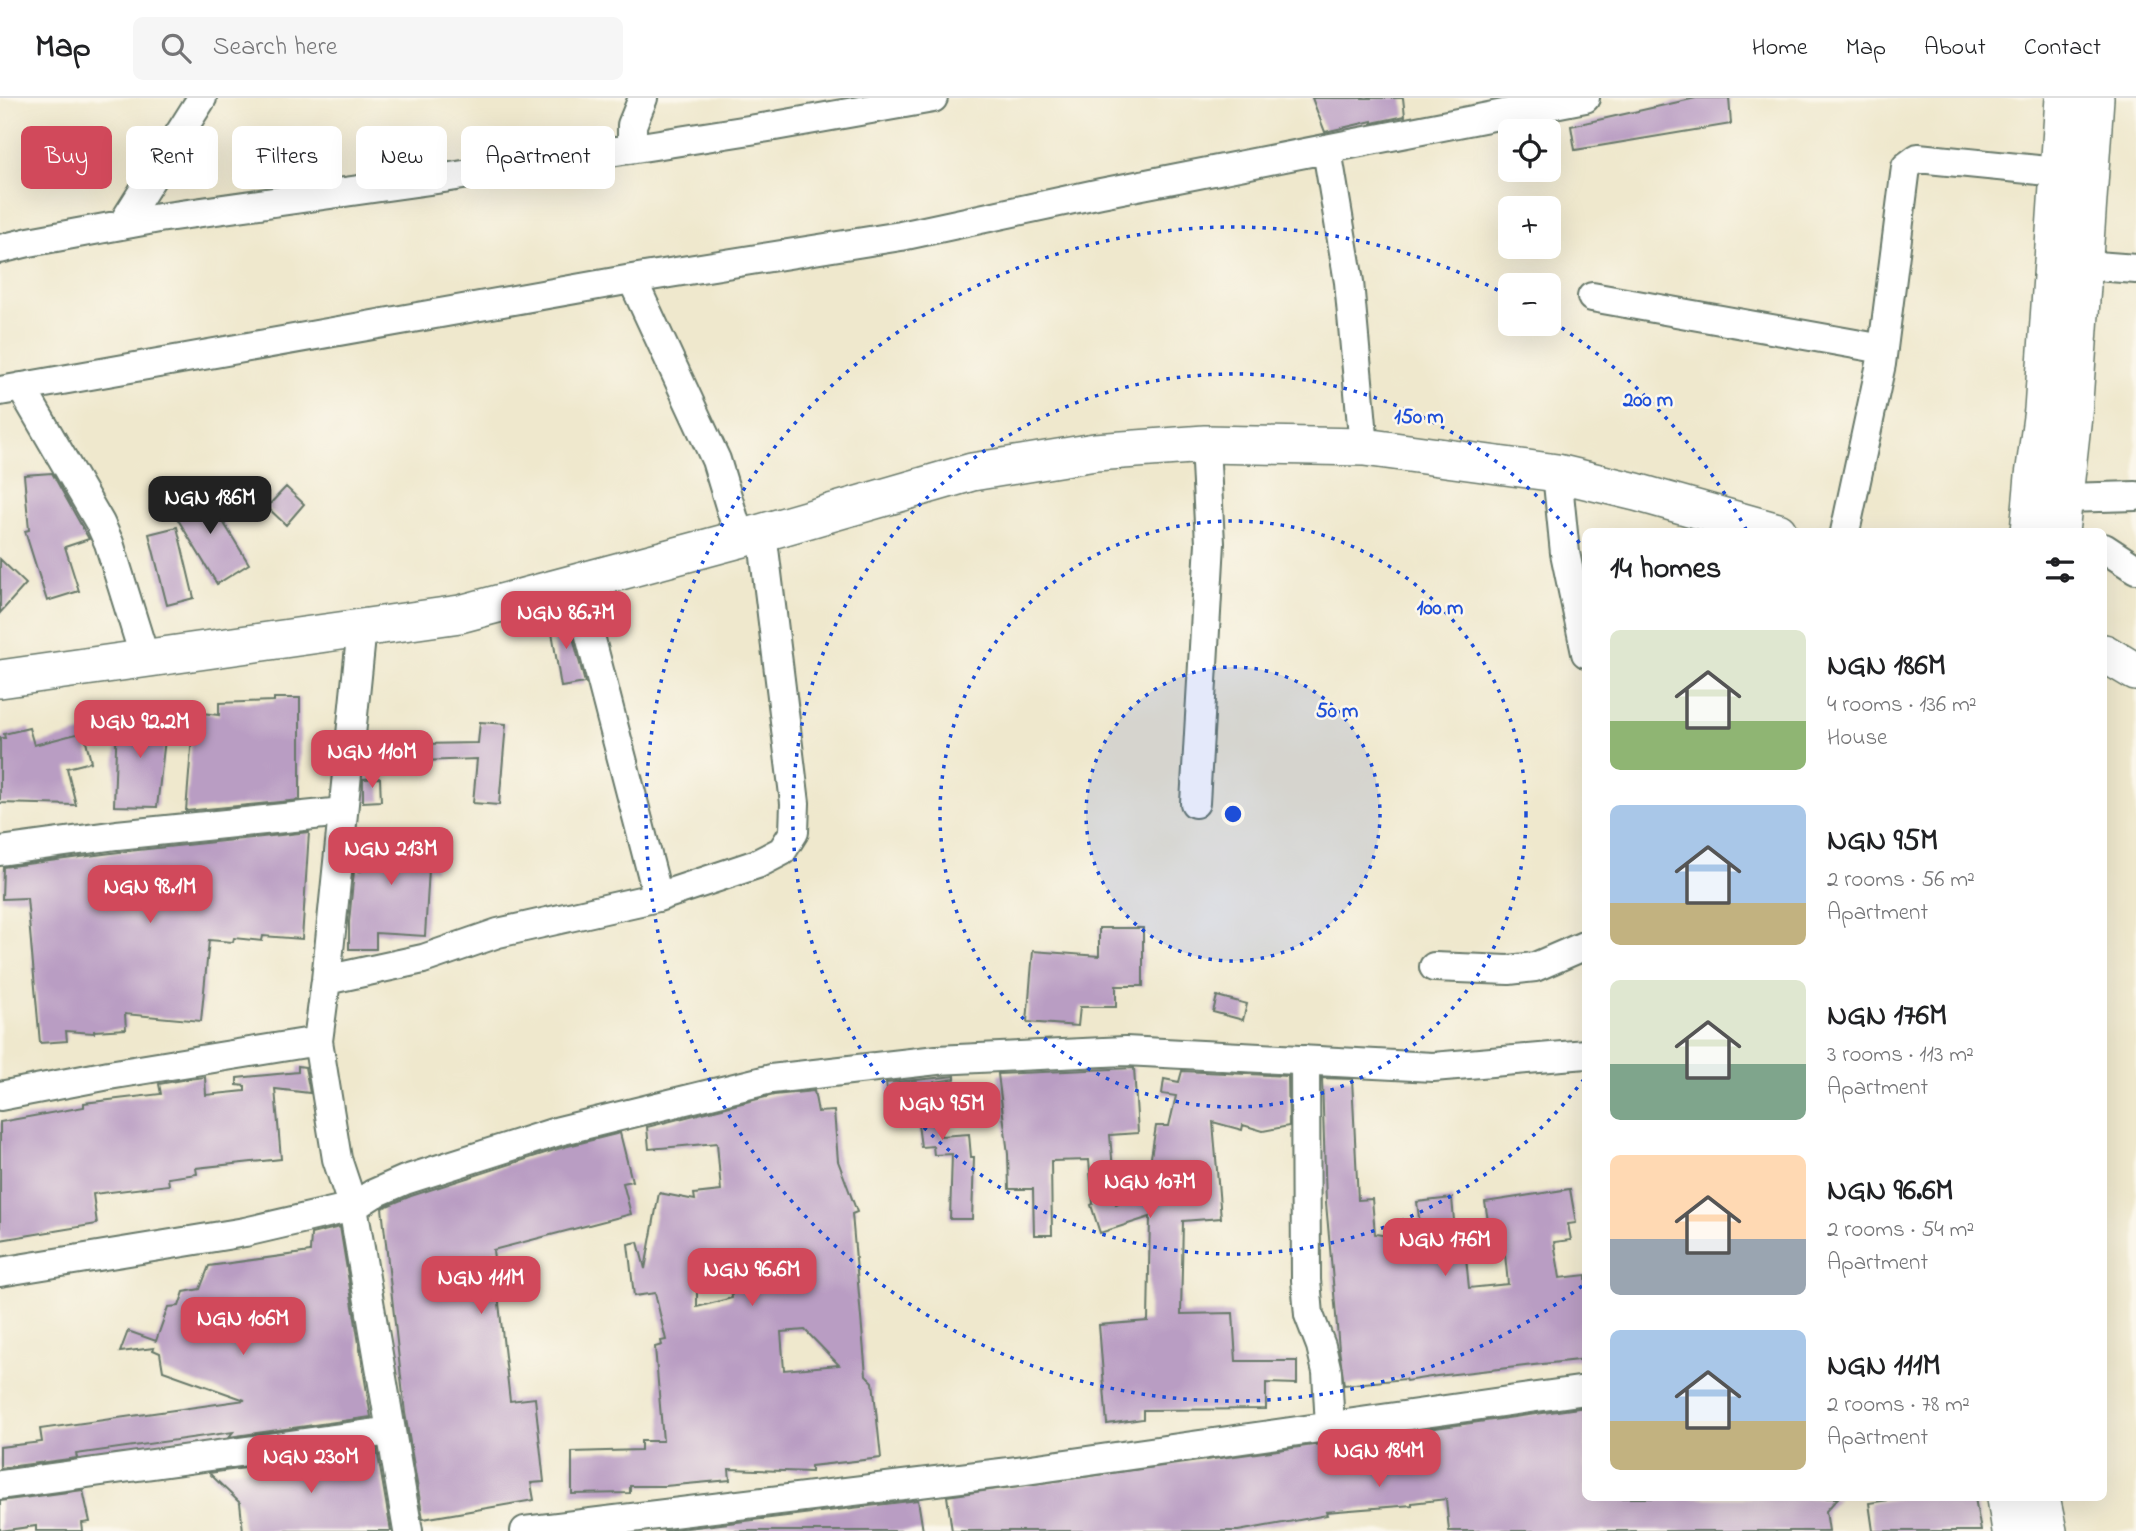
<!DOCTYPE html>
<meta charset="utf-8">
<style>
body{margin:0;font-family:"Indie Flower",sans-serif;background:#f6f6f6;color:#202124;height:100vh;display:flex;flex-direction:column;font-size:26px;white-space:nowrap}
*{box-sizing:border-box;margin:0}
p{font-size:23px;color:#757577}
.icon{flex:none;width:38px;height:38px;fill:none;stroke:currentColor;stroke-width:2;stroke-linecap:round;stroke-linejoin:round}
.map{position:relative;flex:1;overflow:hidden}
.drawer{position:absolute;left:1582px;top:430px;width:525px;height:973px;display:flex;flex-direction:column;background:#fff;border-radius:10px;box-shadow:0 7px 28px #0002}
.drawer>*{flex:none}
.banner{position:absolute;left:21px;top:28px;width:665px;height:63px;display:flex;gap:14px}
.controls{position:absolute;left:1498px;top:21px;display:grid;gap:14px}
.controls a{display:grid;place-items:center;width:63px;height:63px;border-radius:10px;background:#fff;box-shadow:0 7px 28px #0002;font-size:35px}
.price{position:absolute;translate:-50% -60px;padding:0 16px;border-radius:14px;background:#d1495b;color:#fff;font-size:23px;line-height:46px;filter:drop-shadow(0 2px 4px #0008)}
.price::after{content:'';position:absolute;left:50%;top:42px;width:21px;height:16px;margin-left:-10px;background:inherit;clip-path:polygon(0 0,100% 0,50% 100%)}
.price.on{background:#222;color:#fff}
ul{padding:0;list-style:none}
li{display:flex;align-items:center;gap:21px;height:175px;padding:0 28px}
li span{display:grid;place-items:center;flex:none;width:196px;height:140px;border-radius:10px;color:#555}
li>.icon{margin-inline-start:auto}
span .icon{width:84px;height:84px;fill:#fffc;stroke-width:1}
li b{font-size:30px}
h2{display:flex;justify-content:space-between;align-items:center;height:84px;padding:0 28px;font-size:30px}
.pill{padding:0 24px;border-radius:10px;background:#fff;box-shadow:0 7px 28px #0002;font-size:24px;line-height:63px}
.pill.on{background:#d1495b;color:#fff}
header{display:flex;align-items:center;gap:42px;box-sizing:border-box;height:98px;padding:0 35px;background:#fff;border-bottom:2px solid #e0e0e0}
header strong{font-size:33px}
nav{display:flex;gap:38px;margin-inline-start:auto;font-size:24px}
.search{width:490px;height:63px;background:#f6f6f6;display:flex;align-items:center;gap:18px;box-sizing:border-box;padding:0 24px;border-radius:10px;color:#757577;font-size:26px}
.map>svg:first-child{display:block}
.building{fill:#b99dc3;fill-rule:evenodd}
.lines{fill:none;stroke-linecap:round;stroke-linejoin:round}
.minor-casing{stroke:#68796a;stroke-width:32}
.major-casing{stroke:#68796a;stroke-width:40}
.minor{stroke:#fff;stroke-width:28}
.major{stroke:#fff;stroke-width:37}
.ring{fill:none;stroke:#1d4ed8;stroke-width:3.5;stroke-dasharray:3.5 7}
.centre{fill:#1d4ed8;stroke:#fbf7ec;stroke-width:3.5}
.ring-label{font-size:21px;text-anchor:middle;font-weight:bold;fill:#1d4ed8;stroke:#fbf7ec;stroke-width:5;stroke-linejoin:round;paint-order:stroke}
</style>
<header>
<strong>Map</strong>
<div class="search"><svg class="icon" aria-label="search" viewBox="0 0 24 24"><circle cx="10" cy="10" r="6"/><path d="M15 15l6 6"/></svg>Search here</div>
<nav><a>Home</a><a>Map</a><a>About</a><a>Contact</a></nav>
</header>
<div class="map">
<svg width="2136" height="1433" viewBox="0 0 2136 1433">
<rect width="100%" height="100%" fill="#fbf7ec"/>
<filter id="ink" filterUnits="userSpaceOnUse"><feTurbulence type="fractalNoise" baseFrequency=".0143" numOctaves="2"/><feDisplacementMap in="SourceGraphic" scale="14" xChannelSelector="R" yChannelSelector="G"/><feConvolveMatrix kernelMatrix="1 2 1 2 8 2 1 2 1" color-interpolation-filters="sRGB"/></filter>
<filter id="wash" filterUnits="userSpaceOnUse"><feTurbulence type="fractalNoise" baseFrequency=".00686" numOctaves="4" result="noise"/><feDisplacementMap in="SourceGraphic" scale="28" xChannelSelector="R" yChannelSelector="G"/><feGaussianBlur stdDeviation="1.57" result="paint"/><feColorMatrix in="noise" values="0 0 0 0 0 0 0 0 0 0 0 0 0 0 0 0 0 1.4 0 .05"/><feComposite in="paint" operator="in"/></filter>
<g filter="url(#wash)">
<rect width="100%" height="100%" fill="#efe8cd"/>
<g id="blocks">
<path class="building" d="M1312,0H1403L1405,18L1372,25V23L1325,34Z
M1696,0H1729L1731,26L1575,52L1571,28Z
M52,375L89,441L65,449L79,493L47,503L25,433L29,432L24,377Z
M286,389L304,406L286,427L267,409Z
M203,391L249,466L217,486L171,410Z
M177,429L194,500L167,507L149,436Z
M0,461L26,486L0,515Z
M566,513L585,585L561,589L549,516Z
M274,600H300V702L186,713L194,614L219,617V605L274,603Z
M144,613L168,616L157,709L114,708L117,621L143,622Z
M480,624L506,626L499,707L473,705L477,661L420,663V646L478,645Z
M29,630L34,647L84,634L91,664L67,670L76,707L0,705V640H5L4,636Z
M380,680L381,703L363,704V681Z
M364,732L437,738L435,772L429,771L425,838L376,835V851H349V824L354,773H361Z
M309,734L302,841L263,838L262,843L234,840L233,844L209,842L201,923L125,916L126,931L94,933V935L66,933L67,943L40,945L27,800L2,801L3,769L119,754Z
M1099,830H1143V888H1116V909H1080L1078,928L1027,924L1033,853L1099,858Z
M1217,898L1247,906L1243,922L1213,914Z
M298,968L305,969L310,995L275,991L281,1061L196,1070L197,1076L168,1080L169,1087L93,1096L97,1126L0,1142V1024L84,1009V1005L161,996L159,986L187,981L205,979L206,997L245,993V988L237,987V980L298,974Z
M1134,970L1138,1035L1110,1037L1116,1106L1150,1094L1151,1059L1156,1028H1169L1176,998L1162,996L1164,981L1179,984L1182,973L1288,978L1289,1028L1263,1033L1243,1027L1242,1032L1213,1024L1221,1120L1183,1123L1181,1216L1233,1215L1236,1263H1297V1286L1266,1285V1311L1143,1312V1321L1107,1326L1099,1227L1148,1223L1150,1119L1100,1135L1091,1107L1093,1106L1089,1062L1051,1063L1052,1137H1034L1033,1091H1009L1008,1056L998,976Z
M955,978V981L934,984L941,1038L969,1036L971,1059H974L972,1121H950L952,1056L934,1057L933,1048L921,1049L914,996L888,999L886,985Z
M1322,980L1352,981L1358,1102L1372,1101L1375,1136L1422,1143L1417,1104L1452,1100L1455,1134L1489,1129L1485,1104L1570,1091L1576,1125L1568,1126L1571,1142L1554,1144L1560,1180L1586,1177V1261L1437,1278L1406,1283L1405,1281L1344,1287L1339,1251L1326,1105ZM1505,1156L1508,1186L1469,1190L1466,1160Z
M814,993L818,1014L834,1013L838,1063L857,1114L852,1116L866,1277L873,1284L881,1360L811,1368V1374L729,1371L730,1382L665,1388H630V1395L572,1396V1354L641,1352V1343H663L655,1249L662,1247L661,1243L666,1242L655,1195L634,1198L628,1146L638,1144L645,1171L659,1095L695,1102L694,1096L721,1093L717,1045L649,1051L647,1029L774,997ZM697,1161L729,1162L732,1200L697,1209ZM805,1232L839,1267L784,1272L781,1234Z
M620,1035L632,1083L623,1085L631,1116L493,1152L510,1303L535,1300L544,1384L531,1385L534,1402L423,1421L405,1315L382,1110L411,1098L564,1049Z
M340,1129L371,1319L229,1339L233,1334L76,1356L77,1360L0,1370V1349L42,1344L40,1331L245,1302L163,1273L160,1255L153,1252L154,1250L120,1254L128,1233L156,1243L168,1209L179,1208L184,1194L200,1191L209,1168L310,1154L311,1136Z
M1586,1309V1400H1838L1826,1413L1829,1433H1449L1446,1401L1412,1405V1407L1326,1414L1327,1417L1238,1433H952L947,1398Z
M377,1352L391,1433H243L240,1405L209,1375Z
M83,1392L90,1424L82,1425L83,1433H36V1428L0,1433V1403Z
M1901,1400H1975L1981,1433H1873L1869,1405Z
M918,1402L923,1433H663Z"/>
</g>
</g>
<g filter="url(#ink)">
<use href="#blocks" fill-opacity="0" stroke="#68796a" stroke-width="2"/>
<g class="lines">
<g class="minor-casing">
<path id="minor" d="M632,50V27L643,0
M1327,52L1349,184L1364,349
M122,127L202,0
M0,151L29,144L159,120L444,80L775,28L933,0
M2083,167L2136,171
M632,181L716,362L740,441
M1592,199L1883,251
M21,289L100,425L109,445L145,561
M0,293L632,181L901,138L1101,95L1585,0
M1557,375L1565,455L1586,555
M2064,400L2136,398
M1845,434L1881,266L1906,69L1918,60L2058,74
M2104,450L2136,471
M576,484L658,799
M362,529L326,882L318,943L337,1061L353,1109L408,1433
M1195,705L1210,445L1205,346
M0,753L117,737L343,714
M1434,869L1509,872L1535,869L1586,847
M326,882L423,861L498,835L658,799L757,766L782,753L794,734L795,705L762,434
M1305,962L1306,1182L1309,1217L1321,1248L1327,1274L1330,1329
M0,998L109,977L318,943
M0,1174L245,1134L353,1109L373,1096L405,1082L559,1033L771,981L937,962L1125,953L1433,969L1586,956
M0,1387L391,1333
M525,1433L1018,1373L1586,1292"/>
</g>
<g class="major-casing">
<path id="major" d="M2029,434L2034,378L2043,312L2064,0
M2060,434L2073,317L2095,0
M2104,555L2136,574
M0,581L460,516L740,441L972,374L1095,354L1205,346L1364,349L1557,375L1636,394L1778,434
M2006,1400L2011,1433
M2041,1400L2048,1433"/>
</g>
<use href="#minor" class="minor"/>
<use href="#major" class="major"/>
</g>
</g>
<circle cx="1233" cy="716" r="147" fill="#1d4ed8" fill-opacity=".12"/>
<g class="ring">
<circle cx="1233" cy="716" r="147"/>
<circle cx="1233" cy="716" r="293"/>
<path d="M1584 981A440 440 0 1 1 1584 451"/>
<path d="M1582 1188A587 587 0 1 1 1509 198M1553 224A587 587 0 0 1 1746 431"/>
</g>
<circle cx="1233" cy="716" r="10" class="centre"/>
<g class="ring-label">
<text x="1648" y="308">200 m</text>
<text x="1419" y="325">150 m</text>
<text x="1440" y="516">100 m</text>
<text x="1337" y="619">50 m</text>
</g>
</svg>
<div class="controls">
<a><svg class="icon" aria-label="locate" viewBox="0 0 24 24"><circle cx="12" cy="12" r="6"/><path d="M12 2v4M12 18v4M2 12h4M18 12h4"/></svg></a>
<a>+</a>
<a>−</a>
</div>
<b class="price on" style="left:210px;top:438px">NGN 186M</b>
<b class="price" style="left:566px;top:553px">NGN 86.7M</b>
<b class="price" style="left:140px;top:662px">NGN 92.2M</b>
<b class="price" style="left:372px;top:692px">NGN 110M</b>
<b class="price" style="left:391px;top:789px">NGN 213M</b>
<b class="price" style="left:150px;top:827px">NGN 98.1M</b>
<b class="price" style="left:942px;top:1044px">NGN 95M</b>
<b class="price" style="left:1150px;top:1122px">NGN 107M</b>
<b class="price" style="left:1445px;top:1180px">NGN 176M</b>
<b class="price" style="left:752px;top:1210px">NGN 96.6M</b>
<b class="price" style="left:481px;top:1218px">NGN 111M</b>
<b class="price" style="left:243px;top:1259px">NGN 106M</b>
<b class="price" style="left:1379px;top:1391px">NGN 184M</b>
<b class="price" style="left:311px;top:1397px">NGN 230M</b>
<div class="banner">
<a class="pill on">Buy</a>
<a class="pill">Rent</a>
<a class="pill">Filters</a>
<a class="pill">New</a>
<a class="pill">Apartment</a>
</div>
<section class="drawer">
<h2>14 homes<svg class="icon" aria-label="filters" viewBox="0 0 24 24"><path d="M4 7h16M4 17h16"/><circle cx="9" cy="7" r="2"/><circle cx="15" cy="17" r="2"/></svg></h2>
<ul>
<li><span style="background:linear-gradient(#dfe7d0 65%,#8fb573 0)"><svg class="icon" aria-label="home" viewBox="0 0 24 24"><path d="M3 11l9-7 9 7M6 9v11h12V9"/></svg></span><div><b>NGN 186M</b><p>4 rooms · 136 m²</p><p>House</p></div></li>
<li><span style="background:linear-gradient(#a9c7e8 70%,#c2b280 0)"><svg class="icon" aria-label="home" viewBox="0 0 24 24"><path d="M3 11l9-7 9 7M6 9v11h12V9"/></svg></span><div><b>NGN 95M</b><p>2 rooms · 56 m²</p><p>Apartment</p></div></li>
<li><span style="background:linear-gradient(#dfe7d0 60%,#7fa58c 0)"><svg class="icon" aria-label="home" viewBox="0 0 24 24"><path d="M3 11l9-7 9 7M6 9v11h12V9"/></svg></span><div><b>NGN 176M</b><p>3 rooms · 113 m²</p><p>Apartment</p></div></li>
<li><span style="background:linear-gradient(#ffd9b3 60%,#9aa5b1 0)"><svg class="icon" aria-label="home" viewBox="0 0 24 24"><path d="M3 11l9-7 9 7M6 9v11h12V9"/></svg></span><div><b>NGN 96.6M</b><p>2 rooms · 54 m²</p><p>Apartment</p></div></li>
<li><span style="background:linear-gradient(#a9c7e8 65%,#c2b280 0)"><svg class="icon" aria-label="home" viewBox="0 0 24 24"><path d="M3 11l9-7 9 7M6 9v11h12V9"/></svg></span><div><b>NGN 111M</b><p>2 rooms · 78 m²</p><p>Apartment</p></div></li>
</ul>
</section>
</div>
